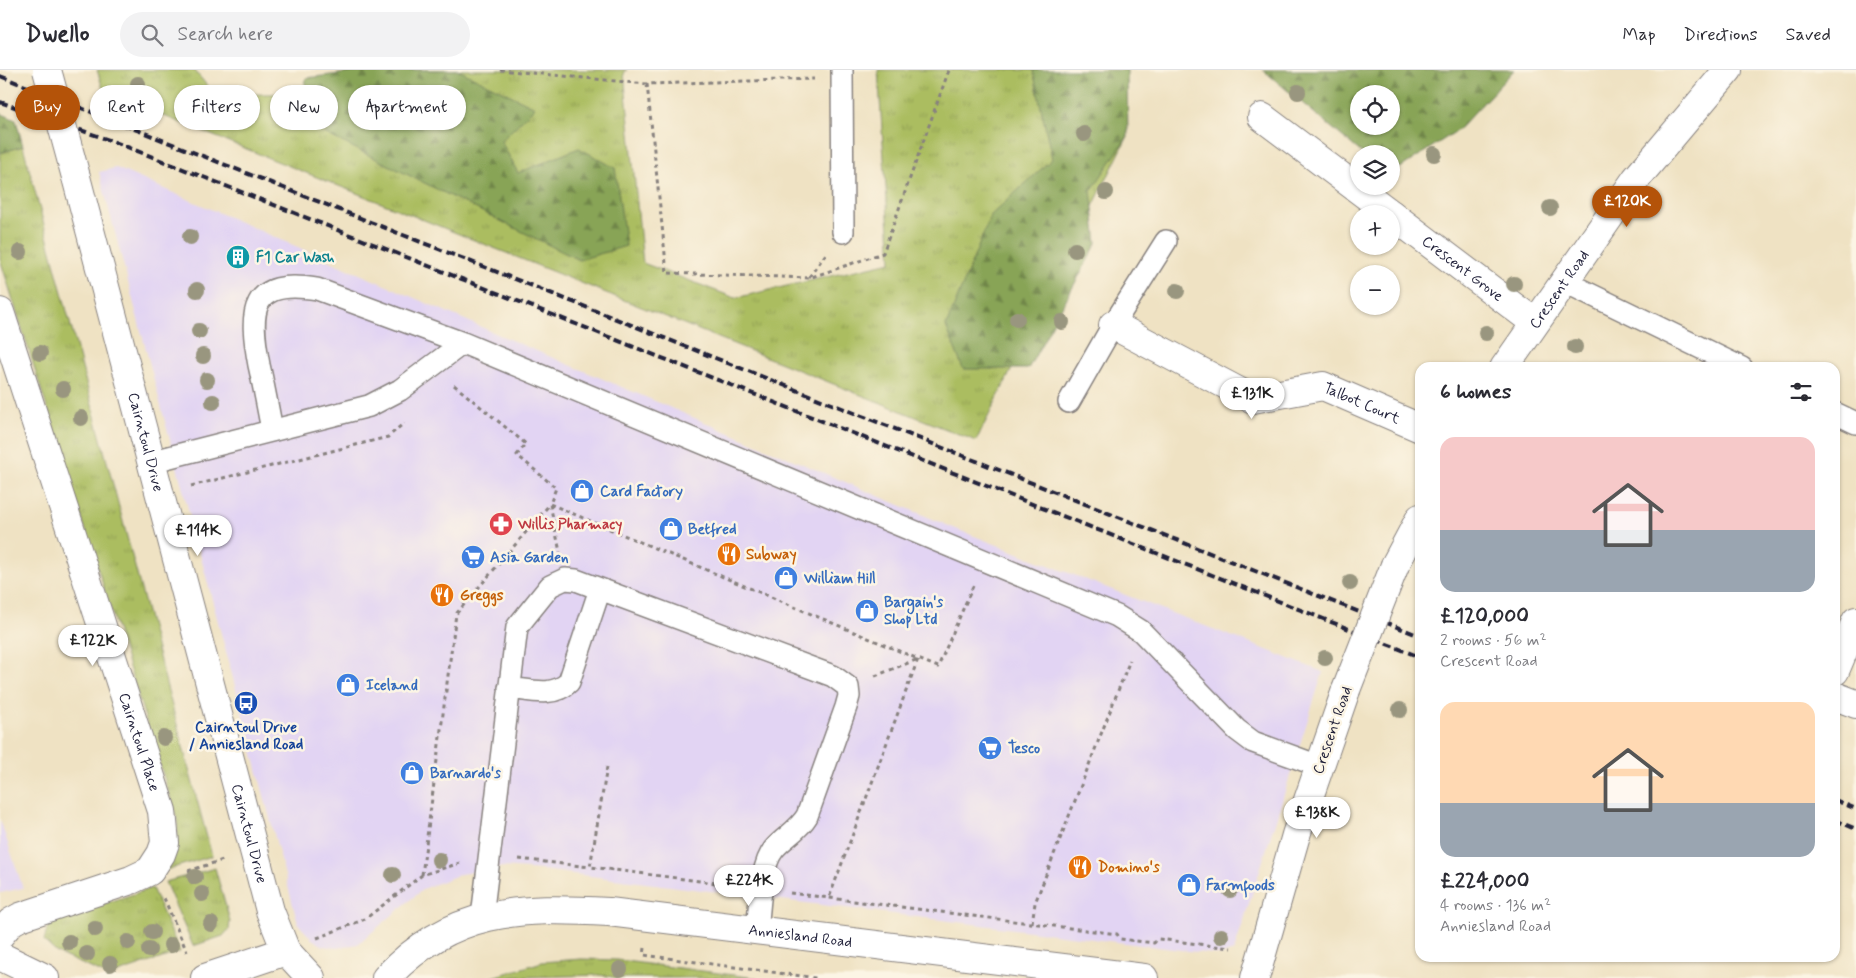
<!DOCTYPE html>
<meta charset="utf-8">
<style>
body{margin:0;font-family:Mynerve,sans-serif;background:#f2f2f3;color:#2b2b33;height:100vh;display:flex;flex-direction:column;font-size:19px;white-space:nowrap}
*{box-sizing:border-box;margin:0}
p{font-size:16px;color:#7c7c81}
.icon{flex:none;width:28px;height:28px;fill:none;stroke:currentColor;stroke-width:2;stroke-linecap:round;stroke-linejoin:round}
.map{position:relative;flex:1;overflow:hidden}
.details{position:absolute;left:1415px;top:292px;width:425px;height:600px;display:flex;flex-direction:column;background:#fff;border-radius:15px;box-shadow:0 1px 4px #0004}
.details>*{flex:none}
.hud{position:absolute;left:15px;top:15px;width:475px;height:45px;display:flex;gap:10px}
.tools{position:absolute;left:1350px;top:15px;display:grid;gap:10px}
.tools a{display:grid;place-items:center;width:50px;height:50px;border-radius:50%;background:#fff;box-shadow:0 1px 4px #0004;font-size:25px}
.price{position:absolute;translate:-50% -42px;padding:0 11px;border-radius:18px;background:#fff;color:#222;font-size:16px;line-height:32px;filter:drop-shadow(0 1px 2px #0008)}
.price::after{content:'';position:absolute;left:50%;top:30px;width:15px;height:11px;margin-left:-8px;background:inherit;clip-path:polygon(0 0,100% 0,50% 100%)}
.price.active{background:#b45309;color:#fff}
ul{padding:0;list-style:none}
li{display:grid;align-content:center;gap:10px;height:265px;padding:0 25px}
li span{display:grid;place-items:center;height:155px;border-radius:15px;color:#555}
li>.icon{margin-inline-start:auto}
span .icon{width:90px;height:90px;fill:#fffc;stroke-width:1}
li b{font-size:21px}
h2{display:flex;justify-content:space-between;align-items:center;height:60px;padding:0 25px;font-size:21px}
.chip{padding:0 18px;border-radius:22px;background:#fff;box-shadow:0 1px 4px #0004;font-size:18px;line-height:45px}
.chip.active{background:#b45309;color:#fff}
header{display:flex;align-items:center;gap:30px;box-sizing:border-box;height:70px;padding:0 25px;background:#fff;border-bottom:1px solid #e1e1e2}
header strong{font-size:24px}
nav{display:flex;gap:28px;margin-inline-start:auto;font-size:18px}
.search{width:350px;height:45px;background:#f2f2f3;display:flex;align-items:center;gap:12px;box-sizing:border-box;padding:0 18px;border-radius:28px;color:#7c7c81;font-size:19px}
.map>svg:first-child{display:block}
.built{fill:#e2d4f3}
.grass{fill:url(#grass-tufts);stroke:#66704e}
.forest{fill:url(#forest-firs);stroke:#556348;fill-rule:evenodd}
.lines{fill:none;stroke-linecap:round;stroke-linejoin:round}
.service-casing{stroke:#88827f;stroke-width:24}
.minor-casing{stroke:#88827f;stroke-width:30}
.tertiary-casing{stroke:#88827f;stroke-width:30}
.path{stroke:#88827f;stroke-width:3;stroke-dasharray:4 4;stroke-linecap:butt}
.service{stroke:#fff;stroke-width:21}
.minor{stroke:#fff;stroke-width:28}
.tertiary{stroke:#fff;stroke-width:28}
.rail{stroke:#22223b;stroke-width:4;stroke-dasharray:8 4;stroke-linecap:butt}
.minor-bridge-casing{stroke:#88827f;stroke-width:30;stroke-linecap:butt}
.tertiary-bridge-casing{stroke:#88827f;stroke-width:30;stroke-linecap:butt}
.minor-bridge{stroke:#fff;stroke-width:28}
.tertiary-bridge{stroke:#fff;stroke-width:28}
.tree{fill:#99967f}
.labels{text-anchor:middle;stroke-width:5;stroke-linejoin:round;paint-order:stroke}
.culture-label{font-size:15px;font-weight:bold;fill:#0d838f;stroke:#fcf5e5;text-anchor:start}
.street-label{font-size:15px;fill:#22223b;stroke:#fcf5e5}
.shop-label{font-size:15px;font-weight:bold;fill:#366cbe;stroke:#fcf5e5;text-anchor:start}
.health-label{font-size:15px;font-weight:bold;fill:#be3a42;stroke:#fcf5e5;text-anchor:start}
.food-label{font-size:15px;font-weight:bold;fill:#c56008;stroke:#fcf5e5;text-anchor:start}
.transit-label{font-size:15px;font-weight:bold;fill:#164399;stroke:#fcf5e5}
</style>
<header>
<strong>Dwello</strong>
<div class="search"><svg class="icon" aria-label="search" viewBox="0 0 24 24"><circle cx="10" cy="10" r="6"/><path d="M15 15l6 6"/></svg>Search here</div>
<nav><a>Map</a><a>Directions</a><a>Saved</a></nav>
</header>
<div class="map">
<svg width="1856" height="908" viewBox="0 0 1856 908">
<defs>
<pattern id="grass-tufts" width="24" height="20" patternUnits="userSpaceOnUse" patternTransform="scale(1.25)"><rect width="24" height="20" fill="#abbd60"/><path d="M3 7l-1-3M5 7V3M7 7l1-3M15 17l-1-3M17 17v-4M19 17l1-3" fill="none" stroke="#93a254"/></pattern>
<pattern id="forest-firs" width="22" height="20" patternUnits="userSpaceOnUse" patternTransform="scale(1.25)"><rect width="22" height="20" fill="#88a456"/><path d="M5 1l3.5 6h-7zM16 11l3.5 6h-7z" fill="#6f8548"/></pattern>
</defs>
<rect width="100%" height="100%" fill="#fcf5e5"/>
<filter id="ink" filterUnits="userSpaceOnUse"><feTurbulence type="fractalNoise" baseFrequency=".02" numOctaves="2"/><feDisplacementMap in="SourceGraphic" scale="10" xChannelSelector="R" yChannelSelector="G"/><feConvolveMatrix kernelMatrix="1 2 1 2 8 2 1 2 1" color-interpolation-filters="sRGB"/></filter>
<filter id="wash" filterUnits="userSpaceOnUse"><feTurbulence type="fractalNoise" baseFrequency=".0096" numOctaves="4" result="noise"/><feDisplacementMap in="SourceGraphic" scale="20" xChannelSelector="R" yChannelSelector="G"/><feGaussianBlur stdDeviation="1.12" result="paint"/><feColorMatrix in="noise" values="0 0 0 0 0 0 0 0 0 0 0 0 0 0 0 0 0 1.4 0 .05"/><feComposite in="paint" operator="in"/></filter>
<g filter="url(#wash)">
<rect width="100%" height="100%" fill="#efe2c3"/>
<path class="built" d="M116,98L511,270L956,459L1323,602L1234,881L1221,885L542,800L502,797L461,804L423,819L358,874L336,878L323,876L312,869L299,855L294,839L99,102Z
M0,750L23,818L0,823Z"/>
<path class="grass" d="M97,0H194L215,25L412,21L411,0H627L624,3L643,193L735,228L891,192L878,0H1039L1128,66L976,371L104,22Z
M23,76L212,786L166,800L178,769L177,749L0,189V83Z
M215,798L230,851L229,859L223,866L193,876L165,812Z
M152,818L180,882L109,906L57,883L44,871L47,859L60,848Z
M581,889L617,890L757,908H620L599,905L490,908L542,892Z"/>
<path class="forest" d="M371,0H458L535,37L501,71L518,103L579,78L615,98L626,176L579,190L300,51L306,8Z
M1033,0H1127L1128,66L1091,121L1097,173L1028,299H963L946,256L991,145L1052,89Z
M1263,0H1514L1458,60L1391,104V84H1363ZM1359,24H1391V56H1359Z
M0,43L16,50L23,76L0,83Z"/>
</g>
<g filter="url(#ink)">
<g class="lines">
<g class="service-casing">
<path id="service" d="M842,0L843,162
M1563,211L1742,298
M1069,332L1113,255L1166,171
M1835,343L1856,353
M272,360C268,339 264,317 259,295C249,241 249,208 317,219L463,273
M150,392L369,336L400,320L463,273L1117,546L1141,561L1237,660L1253,672L1319,696
M509,618C530,620 553,628 569,612L600,519
M482,847L517,557L550,516L565,509L576,510L833,606L848,617L849,626L846,637L807,746C798,761 784,767 774,779C760,796 760,838 757,859"/>
</g>
<g class="minor-casing">
<g id="minor">
<path d="M1262,47L1391,144"/>
<path id="s1" d="M1391,144L1534,252"/>
<path id="s2" d="M0,242L162,741L165,773L161,784L150,801L131,810L20,847L11,852L0,865"/>
<path id="s3" d="M1113,255L1253,329L1323,316L1420,358"/>
<path id="s4" d="M1504,298L1636,109L1728,0"/>
<path d="M1395,495L1420,448"/>
<path d="M1835,601L1856,551"/>
<path d="M1835,626L1856,634"/>
<path d="M0,886L45,908"/>
<path d="M205,908L286,881"/>
<path d="M1255,908L1296,765L1346,620"/>
</g>
</g>
<g class="tertiary-casing">
<g id="tertiary">
<path id="s5" d="M76,107L270,841L286,881L311,908"/>
<path id="s6" d="M386,908C451,838 520,837 609,842L1144,908"/>
</g>
</g>
<path class="path" d="M500,0L647,14L814,9
M647,14L667,203L809,208L883,183L949,0
M809,207L826,184
M454,315L526,374L517,385L556,418L550,434L560,482
M191,416L388,367L404,353
M875,606L918,589L938,597L973,516
M607,697L590,797L732,815
M519,789L590,797
M188,801L223,790
M422,805L456,544L550,434L918,589L829,828
M790,823L1117,864L1120,869L1154,873L1158,869L1231,878
M164,828L187,882
M1032,853L1035,833L1130,590
M317,868L365,849L422,805L460,793
M645,878L644,885L816,908"/>
<use href="#service" class="service"/>
<use href="#minor" class="minor"/>
<use href="#tertiary" class="tertiary"/>
<path class="rail" d="M0,6L1420,566
M0,32L112,71L1420,587
M1835,730L1856,739
M1835,750L1856,759"/>
<g class="minor-bridge-casing">
<path id="minor-bridge" d="M1346,620L1395,495"/>
</g>
<g class="tertiary-bridge-casing">
<path id="tertiary-bridge" d="M47,0L76,107"/>
</g>
<use href="#minor-bridge" class="minor-bridge"/>
<use href="#tertiary-bridge" class="tertiary-bridge"/>
</g>
<g class="tree">
<circle cx="138" cy="14" r="8"/>
<circle cx="1298" cy="22" r="8"/>
<circle cx="1084" cy="64" r="8"/>
<circle cx="1434" cy="84" r="8"/>
<circle cx="1106" cy="122" r="8"/>
<circle cx="1550" cy="138" r="8"/>
<circle cx="190" cy="167" r="8"/>
<circle cx="1075" cy="180" r="8"/>
<circle cx="20" cy="182" r="8"/>
<circle cx="1514" cy="214" r="8"/>
<circle cx="197" cy="220" r="8"/>
<circle cx="1177" cy="221" r="8"/>
<circle cx="1017" cy="249" r="8"/>
<circle cx="1062" cy="252" r="8"/>
<circle cx="199" cy="261" r="8"/>
<circle cx="1486" cy="263" r="8"/>
<circle cx="1575" cy="277" r="8"/>
<circle cx="40" cy="283" r="8"/>
<circle cx="203" cy="286" r="8"/>
<circle cx="207" cy="310" r="8"/>
<circle cx="63" cy="319" r="8"/>
<circle cx="213" cy="332" r="8"/>
<circle cx="81" cy="348" r="8"/>
<circle cx="1350" cy="513" r="8"/>
<circle cx="1325" cy="588" r="8"/>
<circle cx="1400" cy="640" r="8"/>
<circle cx="164" cy="668" r="8"/>
<circle cx="439" cy="790" r="8"/>
<circle cx="393" cy="805" r="8"/>
<circle cx="195" cy="807" r="8"/>
<circle cx="1230" cy="820" r="8"/>
<circle cx="202" cy="824" r="8"/>
<circle cx="211" cy="854" r="8"/>
<circle cx="95" cy="859" r="8"/>
<circle cx="152" cy="862" r="8"/>
<circle cx="1221" cy="866" r="8"/>
<circle cx="69" cy="872" r="8"/>
<circle cx="128" cy="872" r="8"/>
<circle cx="171" cy="875" r="8"/>
<circle cx="149" cy="880" r="8"/>
<circle cx="87" cy="884" r="8"/>
<circle cx="110" cy="894" r="8"/>
<circle cx="620" cy="899" r="8"/>
</g>
</g>
<defs>
<g id="building-disc" transform="scale(1.25)"><circle r="9.5" fill="#0f9aa8" stroke="#fcf5e5"/><path d="M-4-6H4V6H1V3H-1V6H-4ZM-2.5-4.3h1.7v1.8h-1.7ZM.8-4.3h1.7v1.8H.8ZM-2.5-1h1.7V.8h-1.7ZM.8-1h1.7V.8H.8Z" fill="#fff"/></g>
<g id="shop-disc" transform="scale(1.25)"><circle r="9.5" fill="#3f7fe0" stroke="#fcf5e5"/><path d="M-5-2.5h2.3a2.7 3.5 0 0 1 5.4 0H5L5.5 6h-11ZM-1.5-2.5h3a1.5 2.3 0 0 0-3 0Z" fill="#fff"/></g>
<g id="pharmacy-disc" transform="scale(1.25)"><circle r="9.5" fill="#e0444e" stroke="#fcf5e5"/><path d="M-2-6h4v4h4v4h-4v4h-4v-4h-4v-4h4Z" fill="#fff"/></g>
<g id="restaurant-disc" transform="scale(1.25)"><circle r="9.5" fill="#e8710a" stroke="#fcf5e5"/><path d="M-5-6h1v4h1v-4h1v4h1v-4h1v5L-1.5 .5V6h-2V.5L-5-1ZM5-6V6H3V1.5H1.5Q1.5-4 5-6Z" fill="#fff"/></g>
<g id="supermarket-disc" transform="scale(1.25)"><circle r="9.5" fill="#3f7fe0" stroke="#fcf5e5"/><path d="M-6-5.5h2.5l.6 2H6L4.5 2H-2.5L-4.4-4H-6ZM-1.5 3.2a1.3 1.3 0 1 0 .1 0ZM3 3.2a1.3 1.3 0 1 0 .1 0Z" fill="#fff"/></g>
<g id="bus-disc" transform="scale(1.25)"><circle r="9.5" fill="#1a4fb4" stroke="#fcf5e5"/><path d="M-5-6H5V4H4V6H2V4H-2V6H-4V4H-5ZM-3.5-4V0h7V-4ZM-3.5 1.2v1.5H-2V1.2ZM2 1.2v1.5H3.5V1.2Z" fill="#fff"/></g>
</defs>
<g fill-rule="evenodd">
<use href="#building-disc" x="238" y="187"/>
<use href="#shop-disc" x="582" y="421"/>
<use href="#pharmacy-disc" x="501" y="454"/>
<use href="#shop-disc" x="671" y="459"/>
<use href="#restaurant-disc" x="729" y="484"/>
<use href="#supermarket-disc" x="473" y="487"/>
<use href="#shop-disc" x="786" y="508"/>
<use href="#restaurant-disc" x="442" y="525"/>
<use href="#shop-disc" x="867" y="541"/>
<use href="#shop-disc" x="348" y="615"/>
<use href="#bus-disc" x="246" y="633"/>
<use href="#supermarket-disc" x="990" y="678"/>
<use href="#shop-disc" x="412" y="703"/>
<use href="#restaurant-disc" x="1080" y="797"/>
<use href="#shop-disc" x="1189" y="815"/>
</g>
<g class="labels">
<g class="culture-label">
<text x="256" y="192">F1 Car Wash</text>
</g>
<g class="street-label">
<text dy="5" stroke="none"><textPath href="#s1" startOffset="90">Crescent Grove</textPath></text>
<text dy="5" stroke="none"><textPath href="#s4" startOffset="96">Crescent Road</textPath></text>
<text dy="5" stroke="none"><textPath href="#s3" startOffset="272">Talbot Court</textPath></text>
<text dy="5" stroke="none"><textPath href="#s5" startOffset="274">Cairntoul Drive</textPath></text>
<text transform="translate(1332 660) rotate(-71)" y="5">Crescent Road</text>
<text dy="5" stroke="none"><textPath href="#s2" startOffset="452">Cairntoul Place</textPath></text>
<text dy="5" stroke="none"><textPath href="#s5" startOffset="679">Cairntoul Drive</textPath></text>
<text dy="5" stroke="none"><textPath href="#s6" startOffset="435">Anniesland Road</textPath></text>
</g>
<g class="shop-label">
<text x="600" y="426">Card Factory</text>
<text x="688" y="464">Betfred</text>
<text x="490" y="492">Asia Garden</text>
<text x="804" y="513">William Hill</text>
<text x="884" y="537">Bargain's<tspan x="884" dy="17">Shop Ltd</tspan></text>
<text x="366" y="620">Iceland</text>
<text x="1008" y="683">Tesco</text>
<text x="430" y="708">Barnardo's</text>
<text x="1206" y="820">Farmfoods</text>
</g>
<g class="health-label">
<text x="518" y="459">Willis Pharmacy</text>
</g>
<g class="food-label">
<text x="746" y="489">Subway</text>
<text x="460" y="530">Greggs</text>
<text x="1098" y="802">Domino's</text>
</g>
<g class="transit-label">
<text x="246" y="662">Cairntoul Drive<tspan x="246" dy="17">/ Anniesland Road</tspan></text>
</g>
</g>
</svg>
<div class="tools">
<a><svg class="icon" aria-label="locate" viewBox="0 0 24 24"><circle cx="12" cy="12" r="6"/><path d="M12 2v4M12 18v4M2 12h4M18 12h4"/></svg></a>
<a><svg class="icon" aria-label="layers" viewBox="0 0 24 24"><path d="M12 4l9 5-9 5-9-5zM3 14l9 5 9-5"/></svg></a>
<a>+</a>
<a>−</a>
</div>
<b class="price active" style="left:1627px;top:158px">£120K</b>
<b class="price" style="left:1252px;top:350px">£131K</b>
<b class="price" style="left:198px;top:487px">£114K</b>
<b class="price" style="left:93px;top:597px">£122K</b>
<b class="price" style="left:1317px;top:769px">£138K</b>
<b class="price" style="left:749px;top:837px">£224K</b>
<div class="hud">
<a class="chip active">Buy</a>
<a class="chip">Rent</a>
<a class="chip">Filters</a>
<a class="chip">New</a>
<a class="chip">Apartment</a>
</div>
<section class="details">
<h2>6 homes<svg class="icon" aria-label="filters" viewBox="0 0 24 24"><path d="M4 7h16M4 17h16"/><circle cx="9" cy="7" r="2"/><circle cx="15" cy="17" r="2"/></svg></h2>
<ul>
<li><span style="background:linear-gradient(#f6c9c9 60%,#9aa5b1 0)"><svg class="icon" aria-label="home" viewBox="0 0 24 24"><path d="M3 11l9-7 9 7M6 9v11h12V9"/></svg></span><div><b>£120,000</b><p>2 rooms · 56 m²</p><p>Crescent Road</p></div></li>
<li><span style="background:linear-gradient(#ffd9b3 65%,#9aa5b1 0)"><svg class="icon" aria-label="home" viewBox="0 0 24 24"><path d="M3 11l9-7 9 7M6 9v11h12V9"/></svg></span><div><b>£224,000</b><p>4 rooms · 136 m²</p><p>Anniesland Road</p></div></li>
</ul>
</section>
</div>
